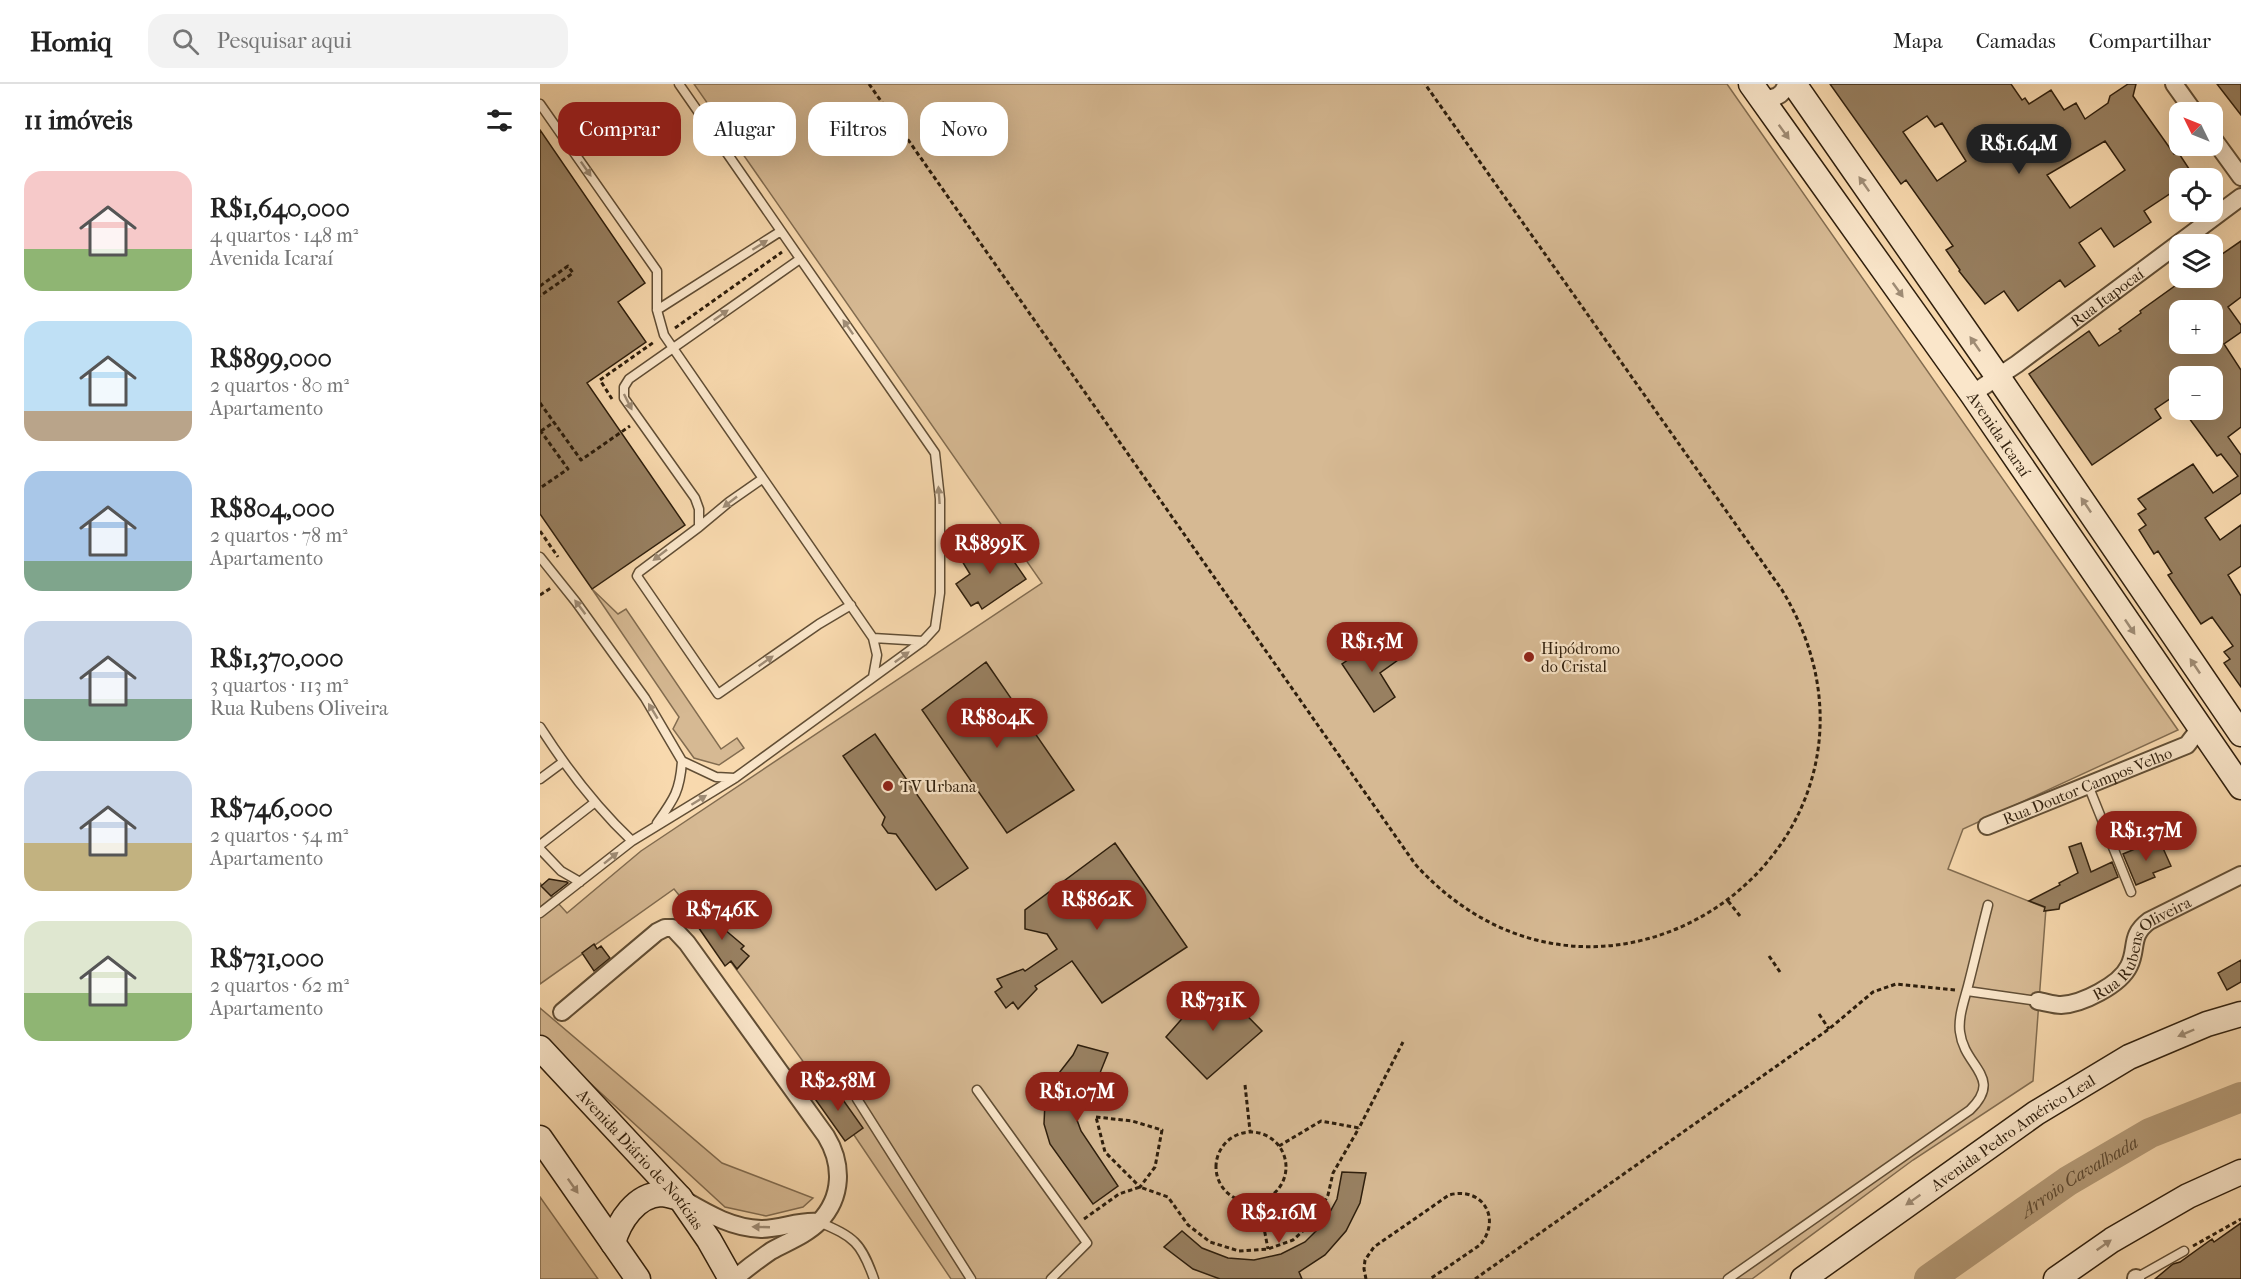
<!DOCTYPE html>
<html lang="pt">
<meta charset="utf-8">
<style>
body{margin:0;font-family:"IM FELL French Canon",serif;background:#f2f2f2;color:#222;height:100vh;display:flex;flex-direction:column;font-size:22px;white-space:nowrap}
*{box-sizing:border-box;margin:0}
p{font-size:20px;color:#767676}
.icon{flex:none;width:33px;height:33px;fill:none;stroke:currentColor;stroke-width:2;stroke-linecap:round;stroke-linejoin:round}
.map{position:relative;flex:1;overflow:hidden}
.drawer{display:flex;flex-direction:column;background:#fff;width:540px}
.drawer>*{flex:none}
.banner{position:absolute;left:18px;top:18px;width:570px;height:54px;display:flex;gap:12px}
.needle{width:39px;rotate:313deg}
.tools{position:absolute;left:1629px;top:18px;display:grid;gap:12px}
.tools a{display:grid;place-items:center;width:54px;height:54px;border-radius:12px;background:#fff;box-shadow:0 6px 24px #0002;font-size:30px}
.price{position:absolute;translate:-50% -51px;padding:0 14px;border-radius:21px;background:#8f2418;color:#fff;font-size:20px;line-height:39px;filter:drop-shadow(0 2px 3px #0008)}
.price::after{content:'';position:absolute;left:50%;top:36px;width:18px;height:14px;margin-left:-9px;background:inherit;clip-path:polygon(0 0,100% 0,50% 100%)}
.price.active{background:#222;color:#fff}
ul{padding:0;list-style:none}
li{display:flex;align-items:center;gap:18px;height:150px;padding:0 24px}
li span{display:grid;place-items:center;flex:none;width:168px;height:120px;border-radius:18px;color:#555}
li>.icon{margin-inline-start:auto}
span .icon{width:72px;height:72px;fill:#fffc;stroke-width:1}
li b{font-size:26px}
h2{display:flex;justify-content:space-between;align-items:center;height:72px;padding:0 24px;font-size:26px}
.chip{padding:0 21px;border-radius:18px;background:#fff;box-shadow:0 6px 24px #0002;font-size:21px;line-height:54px}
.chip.active{background:#8f2418;color:#fff}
header{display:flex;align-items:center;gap:36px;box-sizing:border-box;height:84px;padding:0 30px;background:#fff;border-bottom:2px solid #e0e0e0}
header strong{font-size:28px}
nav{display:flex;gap:33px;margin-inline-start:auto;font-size:21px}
.search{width:420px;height:54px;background:#f2f2f2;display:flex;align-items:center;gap:15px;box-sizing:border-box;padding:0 21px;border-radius:18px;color:#767676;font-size:22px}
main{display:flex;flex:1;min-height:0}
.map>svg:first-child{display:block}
.green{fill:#d6b993;stroke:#826c50;stroke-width:1.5}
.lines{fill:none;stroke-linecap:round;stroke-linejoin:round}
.river{stroke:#b49a77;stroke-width:30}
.building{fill:#988061;stroke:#2f1f0d;stroke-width:1.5;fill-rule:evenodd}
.service-casing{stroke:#614e35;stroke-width:11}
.minor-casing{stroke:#614e35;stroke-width:20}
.secondary-casing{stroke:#2f1f0d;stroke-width:27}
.path{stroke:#2f1f0d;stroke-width:3;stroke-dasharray:4.5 3;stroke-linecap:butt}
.service{stroke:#fae6ca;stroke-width:8}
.minor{stroke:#fae6ca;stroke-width:16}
.secondary{stroke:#fae6ca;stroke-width:24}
.oneway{fill:#9f8c75}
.poi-dot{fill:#8f2418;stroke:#fae6ca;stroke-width:2}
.labels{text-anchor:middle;stroke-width:4.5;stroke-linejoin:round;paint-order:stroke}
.street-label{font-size:16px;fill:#2f1f0d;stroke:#fae6ca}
.poi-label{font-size:16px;fill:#2f1f0d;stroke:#fae6ca;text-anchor:start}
.water-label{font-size:18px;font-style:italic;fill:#5e4a32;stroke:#fae6ca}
</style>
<header>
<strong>Homiq</strong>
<div class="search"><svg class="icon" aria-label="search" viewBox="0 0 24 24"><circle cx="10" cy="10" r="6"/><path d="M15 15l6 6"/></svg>Pesquisar aqui</div>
<nav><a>Mapa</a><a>Camadas</a><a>Compartilhar</a></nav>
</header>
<main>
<section class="drawer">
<h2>11 imóveis<svg class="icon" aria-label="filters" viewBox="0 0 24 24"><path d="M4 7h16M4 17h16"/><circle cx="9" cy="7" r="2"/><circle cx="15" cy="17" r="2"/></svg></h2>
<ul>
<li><span style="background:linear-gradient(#f6c9c9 65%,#8fb573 0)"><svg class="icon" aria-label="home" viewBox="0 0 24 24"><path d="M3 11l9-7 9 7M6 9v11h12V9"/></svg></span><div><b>R$1,640,000</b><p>4 quartos · 148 m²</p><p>Avenida Icaraí</p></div></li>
<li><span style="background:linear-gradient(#bfe0f5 75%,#b9a48a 0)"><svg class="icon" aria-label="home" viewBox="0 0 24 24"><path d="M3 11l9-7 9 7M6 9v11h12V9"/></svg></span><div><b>R$899,000</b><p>2 quartos · 80 m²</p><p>Apartamento</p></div></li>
<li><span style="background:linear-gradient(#a9c7e8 75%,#7fa58c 0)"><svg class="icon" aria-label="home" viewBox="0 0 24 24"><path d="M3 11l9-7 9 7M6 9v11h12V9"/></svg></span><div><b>R$804,000</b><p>2 quartos · 78 m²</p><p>Apartamento</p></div></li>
<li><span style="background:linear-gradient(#c9d6e8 65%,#7fa58c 0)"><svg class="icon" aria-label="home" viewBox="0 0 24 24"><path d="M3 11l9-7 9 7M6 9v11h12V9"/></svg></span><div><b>R$1,370,000</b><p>3 quartos · 113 m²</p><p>Rua Rubens Oliveira</p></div></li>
<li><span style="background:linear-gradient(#c9d6e8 60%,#c2b280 0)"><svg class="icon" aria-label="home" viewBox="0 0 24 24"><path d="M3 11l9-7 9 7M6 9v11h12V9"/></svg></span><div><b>R$746,000</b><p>2 quartos · 54 m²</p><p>Apartamento</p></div></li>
<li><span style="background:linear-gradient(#dfe7d0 60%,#8fb573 0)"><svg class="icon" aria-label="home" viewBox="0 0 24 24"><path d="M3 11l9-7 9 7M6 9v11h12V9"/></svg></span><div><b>R$731,000</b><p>2 quartos · 62 m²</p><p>Apartamento</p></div></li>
</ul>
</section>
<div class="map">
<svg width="1701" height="1195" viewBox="0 0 1701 1195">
<rect width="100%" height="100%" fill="#f8d9ae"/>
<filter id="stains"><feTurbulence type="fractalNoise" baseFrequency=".00333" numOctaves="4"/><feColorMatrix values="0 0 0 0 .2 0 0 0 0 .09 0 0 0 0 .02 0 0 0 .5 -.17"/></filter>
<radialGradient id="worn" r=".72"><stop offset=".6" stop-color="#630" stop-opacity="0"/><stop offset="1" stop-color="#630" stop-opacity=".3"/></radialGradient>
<path class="green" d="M154,0H1187L1638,646L1423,745L1408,785L1506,824L1493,997L1373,1076L1212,1195H411L283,1005L167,845L134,805L0,900V799L27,829L101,767L502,499Z
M52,505L78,530L86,525L181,665L197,654L204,664L179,681L154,674L133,645L139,633Z
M0,924L182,1079L273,1114L263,1123L226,1132L185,1123L0,953Z
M0,1113L58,1195H0Z"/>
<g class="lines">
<path class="river" id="s1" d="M1389,1195L1528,1097L1610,1049L1701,1013"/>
</g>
<path class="building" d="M1290,0H1471L1482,16L1485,14L1489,20L1511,6L1524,26L1536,19L1545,35L1568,19L1570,12L1588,0H1596L1593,12L1634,70L1638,68L1655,94H1640V103L1604,127L1611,138L1574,163L1561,144L1539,159L1555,182L1525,203L1520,196L1478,227L1464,207L1445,220L1419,187L1420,186L1406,166L1413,162L1366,96L1361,100ZM1387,32L1395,43L1402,39L1426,77L1397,97L1363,48ZM1565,57L1585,86L1530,124L1507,91Z
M1677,0H1701V31Z
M0,46L105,199L78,218L106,258L47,299L145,441L52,505L0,430Z
M1701,157V213L1688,223L1701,241V248L1684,260L1701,286V343L1688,353L1701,371V409L1665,434L1680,456L1701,441V482L1688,491L1701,512V603L1684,579L1690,575L1684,568L1693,562L1672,533L1661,540L1628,491L1632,489L1618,467L1614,470L1599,446L1606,441L1598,430L1606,425L1598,415L1653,380L1673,409L1698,392L1681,370L1677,372L1643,326H1672V292H1640V308L1615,325L1621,334L1552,381L1489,290L1549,247L1559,262L1581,247L1579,245L1601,229L1600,227L1646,194H1672V177ZM1640,226H1672V260H1640Z
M457,453L486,495L442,525L438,518L431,522L416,500L430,490L422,477Z
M842,553L858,576L840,589L855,613L834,628L802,580Z
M446,578L534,706L467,749L382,626Z
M335,650L428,784L396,806L356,750L348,749L342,741L345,733L303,672Z
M1614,757L1617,764L1622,762L1631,782L1613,789L1615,793L1596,801L1583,770Z
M575,759L647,863L562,919L532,877L495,902L497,905L478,925L473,918L466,924L455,908L462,903L457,895L483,885L485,887L517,865L507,850L485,845V826Z
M1541,759L1551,788L1572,778L1578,793L1520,820L1519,825L1504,827L1505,823L1489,817L1520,801L1519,799L1538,789L1529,763Z
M9,795L27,798L28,799L11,812L1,802Z
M164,828L204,862L201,865L209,872L197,885L191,877L185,882L154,837Z
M54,860L57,865L61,862L70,874L54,887L42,869Z
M1701,876V898L1687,906L1678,889Z
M674,898L722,947L667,995L626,953Z
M538,961L568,969L560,989L541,1014L537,1025V1036L541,1047L578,1102L553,1120L510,1060L504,1040L505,1018L512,998L533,971Z
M291,999L323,1044L305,1057L273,1012Z
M802,1088L826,1089L820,1119L806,1147L785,1171L759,1188L762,1195H680L653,1185L624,1163L642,1147L662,1164L688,1174L714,1176L741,1170L765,1158L784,1139L797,1115Z
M1701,1139V1195H1615L1633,1180L1640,1178L1672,1155L1674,1158Z"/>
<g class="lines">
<g class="service-casing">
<path id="service" d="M0,20L117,187V226L124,251L333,554L337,571L333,593
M260,175L89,295L84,303V314L155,414L159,425V443L99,488L97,492L178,610L279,540L311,521
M117,226L241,147
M159,443L189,418L222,395
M0,473L36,518L105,614L142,677L176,693L195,694
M333,554L383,557
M0,643C27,685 56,723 92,757
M0,695L23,678
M1548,701L1591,808
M117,739C134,715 140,707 142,677
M0,761L54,719
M0,765L21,787L40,798
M0,829L92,757L195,694L383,557L395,544L400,509V415L395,369L139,0
M1427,907L1498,917
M437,1006L547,1159L511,1195
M317,1015L431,1195
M279,1138C314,1153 321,1158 334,1195
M1596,1194L1644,1167
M1188,1195L1430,1026C1464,993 1424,983 1420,948C1418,934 1424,917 1428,902C1435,875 1441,848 1448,821"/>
</g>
<g class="minor-casing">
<g id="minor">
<path d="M1634,0L1654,28"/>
<path d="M1221,9L1220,14C1232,15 1243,14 1246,0"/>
<path d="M1672,53L1701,93"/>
<path id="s2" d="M1432,310L1477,280L1701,113"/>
<path id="s3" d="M1447,742L1647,661L1660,644"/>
<path id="s4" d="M1498,917C1505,918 1514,921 1521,921C1542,920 1580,901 1589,882C1598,864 1589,852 1609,837L1701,791"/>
<path d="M22,928L117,848L125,844H133L147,859L286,1052C303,1080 303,1113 279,1138C266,1151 247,1158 231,1167C218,1176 206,1185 194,1195"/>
<path d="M146,1117C170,1131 193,1144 221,1145C241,1145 259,1136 278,1138"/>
<path d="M1596,1194V1195"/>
</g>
</g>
<g class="secondary-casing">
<g id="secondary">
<path id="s5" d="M1211,0L1432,310L1701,703"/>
<path d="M1254,0L1458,293L1701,650"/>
<path id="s6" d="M0,964L140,1114L169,1156L191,1195"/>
<path d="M0,1054L98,1195"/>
<path d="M73,1159C79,1137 96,1111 121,1110C127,1110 134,1113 140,1114"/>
<path id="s7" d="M1263,1195L1496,1029L1589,973L1667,940L1701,930"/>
<path d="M1516,1195L1572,1156L1648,1112L1701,1088"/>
</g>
</g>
<path class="path" d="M329,0L875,780C1069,994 1391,753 1242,506L885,0
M0,202L28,182L33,189L0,212
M135,244L242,168
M72,315L60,296L114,258
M0,319L41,376L90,342
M0,346L28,385L0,404
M1,347L14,338
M0,447L18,473
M0,511L11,504
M1188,817L1200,832
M1229,872L1240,888
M1279,930L1289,945
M705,1001L710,1047
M556,1033L592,1037L622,1046L615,1083L600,1103L565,1068Z
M676 1083a35 35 0 1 1 70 0a35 35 0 1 1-70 0Z
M739,1062L781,1037L819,1044L863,958
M719,1118L728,1165
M544,1135L579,1110L600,1103L628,1113L648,1141L670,1158L699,1167L728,1165L753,1156L775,1136L788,1111L793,1089L819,1044
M1653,1162L1701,1135
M826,1195L824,1185L825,1176L834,1163L909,1111C943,1102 962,1135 940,1161L890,1195
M935,1195L1289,945L1333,908L1356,900L1416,906"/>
<use href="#service" class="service"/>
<use href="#minor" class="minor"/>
<use href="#secondary" class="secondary"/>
</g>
<defs><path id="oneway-solid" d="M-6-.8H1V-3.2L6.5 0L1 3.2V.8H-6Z" transform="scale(1.5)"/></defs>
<g class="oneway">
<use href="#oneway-solid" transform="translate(1244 48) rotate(54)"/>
<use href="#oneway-solid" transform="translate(46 85) rotate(55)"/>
<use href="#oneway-solid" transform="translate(1324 100) rotate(-125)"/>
<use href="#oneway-solid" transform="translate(220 161) rotate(-32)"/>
<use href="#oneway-solid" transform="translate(1358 206) rotate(54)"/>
<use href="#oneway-solid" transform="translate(181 231) rotate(-35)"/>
<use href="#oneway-solid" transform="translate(308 243) rotate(-125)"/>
<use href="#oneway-solid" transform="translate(1435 260) rotate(-125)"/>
<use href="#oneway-solid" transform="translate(88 318) rotate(63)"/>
<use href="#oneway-solid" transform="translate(399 411) rotate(-94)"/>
<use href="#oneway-solid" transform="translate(190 418) rotate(142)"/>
<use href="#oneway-solid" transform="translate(1546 421) rotate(-124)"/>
<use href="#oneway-solid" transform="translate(120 471) rotate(142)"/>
<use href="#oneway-solid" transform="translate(40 523) rotate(-127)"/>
<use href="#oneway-solid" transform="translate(1590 543) rotate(56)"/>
<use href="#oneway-solid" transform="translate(362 573) rotate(-36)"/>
<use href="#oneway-solid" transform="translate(226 577) rotate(-35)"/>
<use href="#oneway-solid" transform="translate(1655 582) rotate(-124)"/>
<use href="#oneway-solid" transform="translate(113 627) rotate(-121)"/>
<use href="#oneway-solid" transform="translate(159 716) rotate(-32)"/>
<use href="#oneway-solid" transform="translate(71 774) rotate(-39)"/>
<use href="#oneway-solid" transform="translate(1646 949) rotate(157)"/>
<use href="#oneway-solid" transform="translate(33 1102) rotate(55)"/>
<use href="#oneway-solid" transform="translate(1373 1116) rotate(145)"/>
<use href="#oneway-solid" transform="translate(221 1143) rotate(-178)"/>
<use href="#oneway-solid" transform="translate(1564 1161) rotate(-35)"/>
</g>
<g class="poi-dot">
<circle cx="989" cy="573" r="6"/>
<circle cx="348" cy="702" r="6"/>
</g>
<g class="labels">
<g class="street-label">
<text dy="6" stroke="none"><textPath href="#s2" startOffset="166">Rua Itapocaí</textPath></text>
<text dy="6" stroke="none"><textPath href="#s5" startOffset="429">Avenida Icaraí</textPath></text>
<text dy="6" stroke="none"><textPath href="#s3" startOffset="108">Rua Doutor Campos Velho</textPath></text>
<text dy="6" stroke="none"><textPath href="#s4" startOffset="129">Rua Rubens Oliveira</textPath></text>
<text dy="6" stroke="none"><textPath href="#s7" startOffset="256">Avenida Pedro Américo Leal</textPath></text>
<text dy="6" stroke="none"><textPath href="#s6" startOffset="150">Avenida Diário de Notícias</textPath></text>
</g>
<g class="poi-label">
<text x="1001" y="570">Hipódromo<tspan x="1001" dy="18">do Cristal</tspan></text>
<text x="360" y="708">TV Urbana</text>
</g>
<g class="water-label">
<text dy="6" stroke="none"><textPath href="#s1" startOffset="182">Arroio Cavalhada</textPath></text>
</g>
</g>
<rect width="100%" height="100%" filter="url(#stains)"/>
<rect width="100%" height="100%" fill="url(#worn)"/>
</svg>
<div class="tools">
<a><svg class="needle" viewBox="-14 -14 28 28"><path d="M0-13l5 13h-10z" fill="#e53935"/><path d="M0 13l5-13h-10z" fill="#767676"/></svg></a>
<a><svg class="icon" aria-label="locate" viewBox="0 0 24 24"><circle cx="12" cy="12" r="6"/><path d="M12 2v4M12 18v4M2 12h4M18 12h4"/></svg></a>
<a><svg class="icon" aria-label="layers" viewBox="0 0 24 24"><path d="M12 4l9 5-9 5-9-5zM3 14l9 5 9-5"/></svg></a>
<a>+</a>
<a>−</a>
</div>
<b class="price active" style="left:1479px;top:91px">R$1.64M</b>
<b class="price" style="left:450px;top:491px">R$899K</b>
<b class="price" style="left:832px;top:589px">R$1.5M</b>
<b class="price" style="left:457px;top:665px">R$804K</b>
<b class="price" style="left:1606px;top:778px">R$1.37M</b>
<b class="price" style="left:557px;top:847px">R$862K</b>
<b class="price" style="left:182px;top:857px">R$746K</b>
<b class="price" style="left:673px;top:948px">R$731K</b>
<b class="price" style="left:298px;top:1028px">R$2.58M</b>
<b class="price" style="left:537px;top:1039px">R$1.07M</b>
<b class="price" style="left:739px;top:1160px">R$2.16M</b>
<div class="banner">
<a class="chip active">Comprar</a>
<a class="chip">Alugar</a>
<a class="chip">Filtros</a>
<a class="chip">Novo</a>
</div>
</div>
</main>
